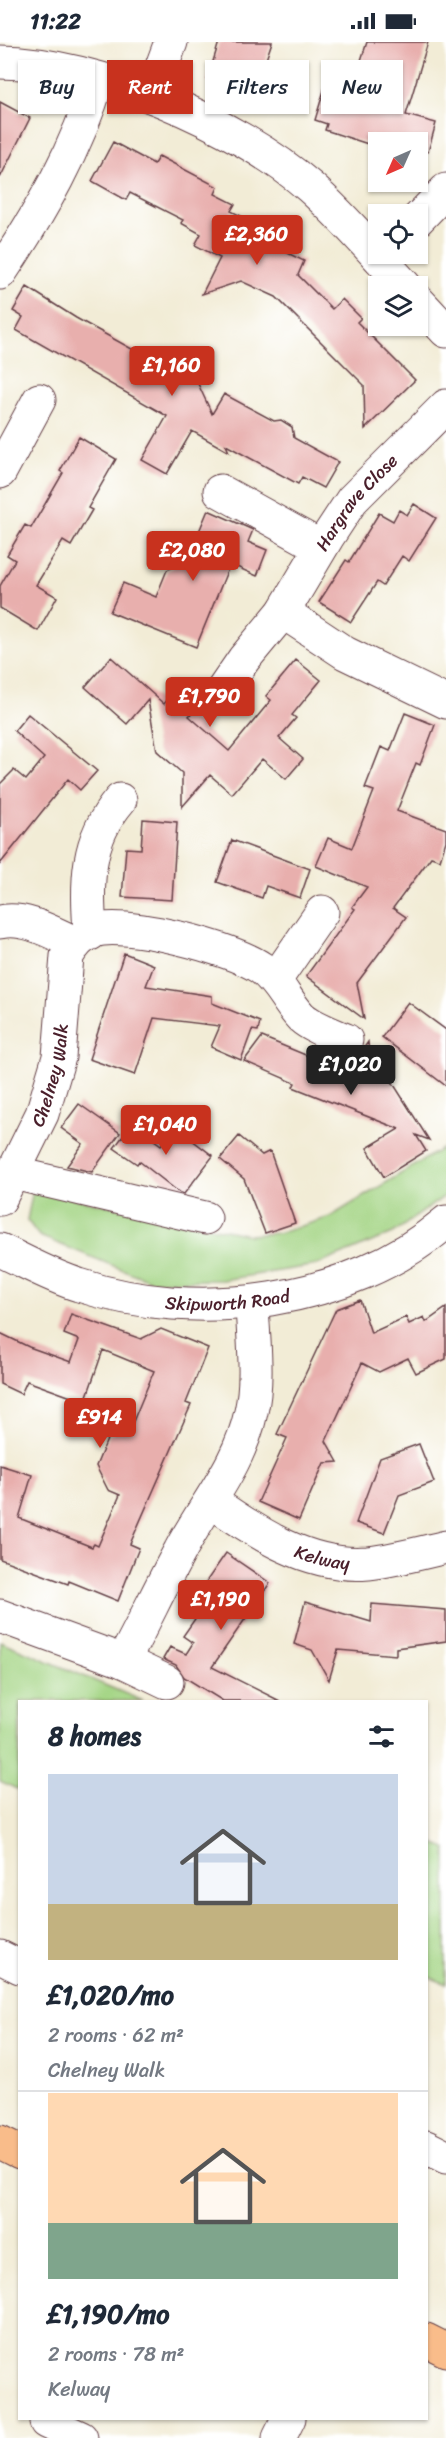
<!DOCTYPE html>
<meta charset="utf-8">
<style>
body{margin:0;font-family:Sriracha,sans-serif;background:#f6f6f7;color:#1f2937;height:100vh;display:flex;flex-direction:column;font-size:22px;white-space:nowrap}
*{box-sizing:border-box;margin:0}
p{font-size:20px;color:#747a83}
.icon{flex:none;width:33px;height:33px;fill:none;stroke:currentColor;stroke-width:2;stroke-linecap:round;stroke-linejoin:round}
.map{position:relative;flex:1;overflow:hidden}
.panel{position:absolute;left:18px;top:1658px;width:410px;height:720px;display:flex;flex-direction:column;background:#fff;border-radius:0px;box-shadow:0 2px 4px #0004}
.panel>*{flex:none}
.banner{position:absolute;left:18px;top:18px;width:411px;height:54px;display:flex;gap:12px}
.needle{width:39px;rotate:225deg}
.controls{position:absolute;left:368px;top:90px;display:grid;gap:12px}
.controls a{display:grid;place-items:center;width:60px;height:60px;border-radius:0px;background:#fff;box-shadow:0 2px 4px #0004;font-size:30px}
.price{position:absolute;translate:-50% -51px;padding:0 14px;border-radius:6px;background:#c8321e;color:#fff;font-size:20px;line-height:39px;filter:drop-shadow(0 2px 3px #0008)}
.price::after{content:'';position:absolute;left:50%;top:36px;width:18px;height:14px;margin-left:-9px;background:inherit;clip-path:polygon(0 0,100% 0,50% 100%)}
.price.current{background:#222;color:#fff}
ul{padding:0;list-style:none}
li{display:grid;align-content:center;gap:12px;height:318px;padding:0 30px}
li+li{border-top:2px solid #e0e1e3}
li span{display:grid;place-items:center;height:186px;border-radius:0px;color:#555}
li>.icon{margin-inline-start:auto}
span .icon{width:108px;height:108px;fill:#fffc;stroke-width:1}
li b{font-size:26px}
h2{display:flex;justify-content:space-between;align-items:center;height:72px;padding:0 30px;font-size:26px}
.chip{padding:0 21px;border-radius:0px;background:#fff;box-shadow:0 2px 4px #0004;font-size:21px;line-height:54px}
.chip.current{background:#c8321e;color:#fff}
.status{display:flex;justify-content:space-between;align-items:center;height:42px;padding:0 30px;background:#fff;direction:ltr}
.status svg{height:16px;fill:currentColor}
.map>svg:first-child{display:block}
.green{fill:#a3d483;stroke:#767a57;stroke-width:1.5}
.building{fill:#e8afad}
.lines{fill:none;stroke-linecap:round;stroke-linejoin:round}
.minor-casing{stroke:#633e45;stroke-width:35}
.major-casing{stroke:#633e45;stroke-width:35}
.minor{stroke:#fff;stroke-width:33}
.major{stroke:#f9bc8a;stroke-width:33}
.labels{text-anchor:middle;stroke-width:4.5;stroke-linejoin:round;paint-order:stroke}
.street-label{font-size:18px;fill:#4a1f2b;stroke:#fff}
</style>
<div class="status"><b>11:22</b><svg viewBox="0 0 49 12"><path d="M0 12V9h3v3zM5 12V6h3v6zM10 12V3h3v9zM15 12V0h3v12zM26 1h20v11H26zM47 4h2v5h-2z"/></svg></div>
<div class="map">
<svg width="446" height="2396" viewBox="0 0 446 2396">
<rect width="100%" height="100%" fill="#fff"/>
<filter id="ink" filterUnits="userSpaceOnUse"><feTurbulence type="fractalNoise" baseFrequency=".0167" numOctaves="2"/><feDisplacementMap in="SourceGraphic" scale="12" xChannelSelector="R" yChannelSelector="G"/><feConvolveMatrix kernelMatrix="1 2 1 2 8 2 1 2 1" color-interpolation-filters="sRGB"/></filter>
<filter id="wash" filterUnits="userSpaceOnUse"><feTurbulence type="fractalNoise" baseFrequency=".008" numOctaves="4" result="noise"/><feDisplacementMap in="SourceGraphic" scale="24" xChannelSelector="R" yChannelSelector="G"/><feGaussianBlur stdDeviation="1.35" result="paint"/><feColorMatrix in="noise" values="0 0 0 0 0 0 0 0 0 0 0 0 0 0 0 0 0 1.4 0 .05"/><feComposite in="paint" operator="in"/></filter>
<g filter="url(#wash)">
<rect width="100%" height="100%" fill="#f2ecd6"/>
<path class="green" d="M446,1104V1153L393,1191L317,1223L222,1238L151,1239L39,1194L27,1178L33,1148L249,1193L279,1191L330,1175Z
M0,1599L143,1659H20L19,1748L0,1739Z
M426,1797L446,1807V1942L426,1934Z"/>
<g id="blocks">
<path class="building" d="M219,0H272L261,32L282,62L207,39Z
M367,0H428L406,73L436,81L428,110L417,106V100H396L370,93L368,102L325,88L327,82L315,78L329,32L354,40Z
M0,60L30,76L0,136Z
M113,100L154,122L159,114L218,145L215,152L235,162L231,169L277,192L271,203L304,219L298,233L332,267L342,257L361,276L357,280L415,338L365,387L364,343L276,255L241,239L202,252L220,216L195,203L201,192L181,181L183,178L130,151L126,158L92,139Z
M27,245L76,276L157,321L178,323L193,331L212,372L224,352L274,379L281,378L292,385L294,396L338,420L323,446L302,435L298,442L226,403L229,410L192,389L167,432L142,418L167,374L16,288L23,275L13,269Z
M79,395L116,417L88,466L92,468L71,504L63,499L36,543L57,555L38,589L0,566V544L15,518L7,513L25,483L31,486L63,431L60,429Z
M414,462L436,476L409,519L402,514L383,544L377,540L351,580L319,560L346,518L349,520L379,471L393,479L399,468L407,473Z
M208,468L253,488L248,500L267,508L257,534L230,522L196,605L110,570L123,541L156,555L167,528L187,518Z
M111,615L164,662L176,648L196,666L189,674L229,709L271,658L266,654L296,618L321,638L292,673L296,676L279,696L303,717L286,737L262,717L232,752L210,733L182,765V731L157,709L148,658L127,682L85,645Z
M405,671L435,683L420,723L416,721L397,769L446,787V799L440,818L431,815L393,866L406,875L357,941L364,977L306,934L355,867L352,865L367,845L316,824L328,796L352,806L374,749L365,746L381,705L390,709Z
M28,672L97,729L80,748L68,737L0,822V742L14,728L26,738L44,716L14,689Z
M143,777L177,780L172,858L122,855L126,806L141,807Z
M232,798L310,827L300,856L266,844L262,856L217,840Z
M124,911L154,923L146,944L212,954V961L260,980L258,989L252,988L241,1018L211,1005L220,984L154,976L135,1033L89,1017Z
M408,960L446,988V1044L382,995Z
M262,995L332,1024L334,1018L351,1025L368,1000L369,1011L372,1008L429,1098L416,1093L426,1109L384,1135L367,1106L399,1087L293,1045L295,1041L244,1019Z
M79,1062L120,1091L92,1130L67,1124L83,1102L61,1086Z
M132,1082L161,1103L175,1085L213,1114L184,1152L180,1151L139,1119L137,1122L114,1106Z
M239,1094L262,1113L270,1109L295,1181L265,1191L244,1137L220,1117Z
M360,1258L371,1291L406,1275L409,1282L424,1275L426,1280L446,1266V1317L416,1331L408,1316L379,1330L362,1321L326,1399L338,1420L324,1421L299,1478L258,1460L287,1396L277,1392L336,1267Z
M71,1272L141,1297L161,1287L208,1306L186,1361L191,1363L130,1502L139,1506L118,1559L69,1539L68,1542L0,1517V1423L32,1433L19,1476L92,1505L94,1502L98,1504L120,1453L108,1448L96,1424L109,1393L132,1382L154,1329L103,1308L85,1360L27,1339L21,1352L0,1342V1291L29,1305L71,1320L79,1298L64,1292Z
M419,1402L434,1440L399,1453L384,1491L356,1481L380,1416Z
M226,1511L270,1541L212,1625L280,1659H223L184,1635L176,1623L163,1617L170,1605L186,1612L193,1601L183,1594L211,1554L201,1547Z
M305,1560L371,1580L372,1562L446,1568V1599L396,1606V1613L338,1608L329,1638L312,1608L294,1602Z"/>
</g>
</g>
<g filter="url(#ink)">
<use href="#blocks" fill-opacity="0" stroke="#633e45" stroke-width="1.5"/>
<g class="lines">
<g class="minor-casing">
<g id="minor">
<path d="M0,20C96,21 238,82 310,145C344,175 374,211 405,244"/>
<path d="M151,54L171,0"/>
<path d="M417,178L446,148"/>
<path d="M0,231C41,170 77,107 98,37"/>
<path d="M417,258L446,289"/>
<path d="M0,430L39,358"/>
<path d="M220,449L321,505"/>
<path d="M283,570L345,611L446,660"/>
<path id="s1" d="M220,652L244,617L283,570L327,496L352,458L446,364"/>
<path d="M0,880C25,874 53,891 75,901"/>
<path d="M90,892C87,840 85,799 120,758"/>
<path d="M275,938L322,870"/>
<path d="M13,1131L205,1176"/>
<path id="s2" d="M0,1157L42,1072L59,1015L67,914C73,904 81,894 93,889C125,878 233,906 261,926C279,939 286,959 301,975C312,985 332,992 346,998"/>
<path id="s3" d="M0,1208C26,1220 52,1235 79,1243C197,1282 350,1262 446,1180"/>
<path id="s4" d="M211,1459C257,1491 309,1526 368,1521C395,1518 420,1511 446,1505"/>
<path d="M0,1574L123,1619L167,1640"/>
<path d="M123,1619C143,1583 160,1545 180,1509C204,1463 240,1423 251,1370C259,1336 253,1296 252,1260"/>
<path d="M0,1915L20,1925"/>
<path d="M426,2105L446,2115"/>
<path d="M46,2380L81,2396"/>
<path d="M279,2396L289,2376"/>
</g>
</g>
<g class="major-casing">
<path id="major" d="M0,2100L20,2110
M426,2298L446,2308"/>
</g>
<use href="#minor" class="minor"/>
<use href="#major" class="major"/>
</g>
</g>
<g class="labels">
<g class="street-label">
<text dy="6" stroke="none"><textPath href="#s1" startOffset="236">Hargrave Close</textPath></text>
<text dy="6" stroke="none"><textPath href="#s2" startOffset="135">Chelney Walk</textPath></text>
<text dy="6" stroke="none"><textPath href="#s3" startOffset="237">Skipworth Road</textPath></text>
<text dy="6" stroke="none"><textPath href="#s4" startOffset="126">Kelway</textPath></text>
</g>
</g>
</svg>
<div class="controls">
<a><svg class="needle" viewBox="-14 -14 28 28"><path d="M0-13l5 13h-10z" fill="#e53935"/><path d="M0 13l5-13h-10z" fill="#747a83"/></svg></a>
<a><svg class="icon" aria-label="locate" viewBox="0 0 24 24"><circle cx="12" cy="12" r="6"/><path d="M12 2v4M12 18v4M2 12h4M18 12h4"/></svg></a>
<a><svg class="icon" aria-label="layers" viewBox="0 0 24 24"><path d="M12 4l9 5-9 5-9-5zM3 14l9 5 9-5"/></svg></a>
</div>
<b class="price" style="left:257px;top:224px">£2,360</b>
<b class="price" style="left:172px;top:355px">£1,160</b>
<b class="price" style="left:193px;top:540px">£2,080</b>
<b class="price" style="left:210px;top:686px">£1,790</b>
<b class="price current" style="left:351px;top:1054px">£1,020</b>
<b class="price" style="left:166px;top:1114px">£1,040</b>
<b class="price" style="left:100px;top:1407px">£914</b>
<b class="price" style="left:221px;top:1589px">£1,190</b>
<div class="banner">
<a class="chip">Buy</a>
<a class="chip current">Rent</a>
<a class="chip">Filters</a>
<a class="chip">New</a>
</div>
<section class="panel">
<h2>8 homes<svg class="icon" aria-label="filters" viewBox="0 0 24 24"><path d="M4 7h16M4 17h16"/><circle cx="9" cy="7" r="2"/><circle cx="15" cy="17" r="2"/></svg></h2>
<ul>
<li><span style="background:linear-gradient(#c9d6e8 70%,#c2b280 0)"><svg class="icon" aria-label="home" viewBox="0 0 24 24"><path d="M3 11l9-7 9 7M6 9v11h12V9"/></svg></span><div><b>£1,020/mo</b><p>2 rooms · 62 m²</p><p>Chelney Walk</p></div></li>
<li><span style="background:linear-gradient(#ffd9b3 70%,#7fa58c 0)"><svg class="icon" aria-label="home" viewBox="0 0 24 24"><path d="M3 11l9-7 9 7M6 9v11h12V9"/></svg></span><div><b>£1,190/mo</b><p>2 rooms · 78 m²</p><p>Kelway</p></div></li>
</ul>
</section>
</div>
